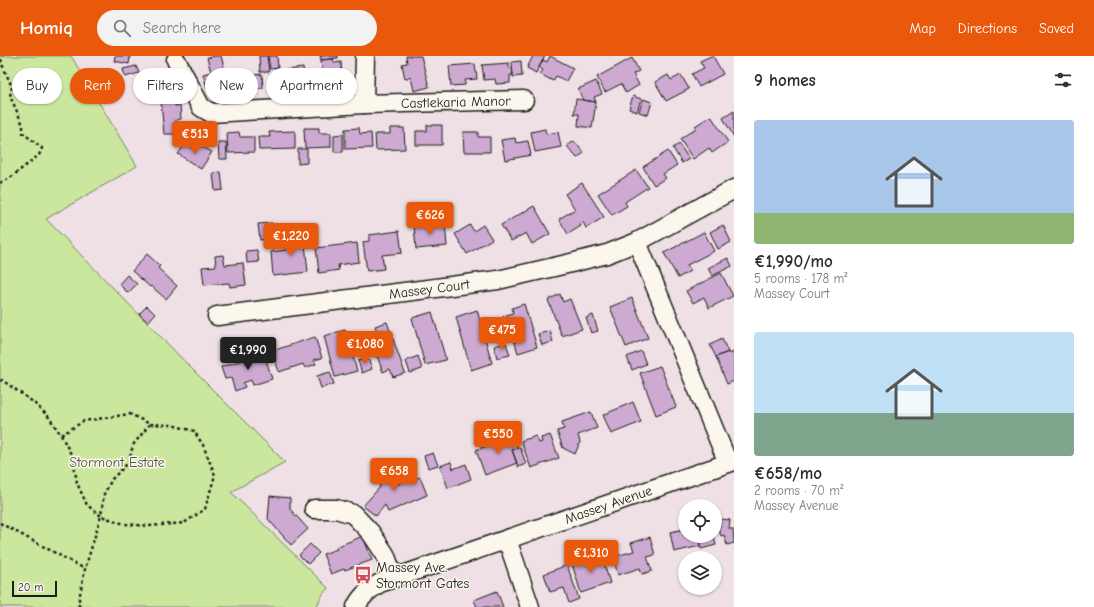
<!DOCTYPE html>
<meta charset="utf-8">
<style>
body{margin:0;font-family:"Comic Neue",sans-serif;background:#f2f2f3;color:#2b2b33;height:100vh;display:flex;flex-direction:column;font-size:15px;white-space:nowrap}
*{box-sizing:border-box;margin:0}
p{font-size:13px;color:#7c7c81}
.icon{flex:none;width:22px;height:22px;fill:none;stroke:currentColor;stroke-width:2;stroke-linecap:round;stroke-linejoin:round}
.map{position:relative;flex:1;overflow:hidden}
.side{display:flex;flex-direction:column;background:#fff;width:360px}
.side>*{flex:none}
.hud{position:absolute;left:12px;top:12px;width:380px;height:36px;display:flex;gap:8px}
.controls{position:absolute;left:678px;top:443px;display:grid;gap:8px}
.controls a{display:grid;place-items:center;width:44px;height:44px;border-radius:50%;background:#fff;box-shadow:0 1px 3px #0004;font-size:20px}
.scale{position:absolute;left:12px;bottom:10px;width:45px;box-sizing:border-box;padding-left:4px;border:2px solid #1c1c1c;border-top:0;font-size:11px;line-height:14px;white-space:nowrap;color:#1c1c1c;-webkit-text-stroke:3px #fbf7ec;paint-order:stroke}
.price{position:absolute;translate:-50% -34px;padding:0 9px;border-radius:4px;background:#ea580c;color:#fff;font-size:13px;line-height:26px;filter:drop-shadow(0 1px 2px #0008)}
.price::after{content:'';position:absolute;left:50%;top:24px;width:12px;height:9px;margin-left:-6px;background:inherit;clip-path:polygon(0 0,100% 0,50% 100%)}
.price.active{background:#222;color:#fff}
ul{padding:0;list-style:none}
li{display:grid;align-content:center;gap:8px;height:212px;padding:0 20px}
li span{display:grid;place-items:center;height:124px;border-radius:4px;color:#555}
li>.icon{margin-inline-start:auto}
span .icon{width:72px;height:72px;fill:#fffc;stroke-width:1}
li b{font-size:17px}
h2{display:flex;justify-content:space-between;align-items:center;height:48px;padding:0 20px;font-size:17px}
.chip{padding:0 14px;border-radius:18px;background:#fff;box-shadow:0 1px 3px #0004;font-size:14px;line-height:36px}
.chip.active{background:#ea580c;color:#fff}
header{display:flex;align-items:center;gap:24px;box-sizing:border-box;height:56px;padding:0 20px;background:#ea580c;color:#fff}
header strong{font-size:19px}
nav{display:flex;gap:22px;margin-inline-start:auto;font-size:14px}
.search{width:280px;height:36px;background:#f2f2f3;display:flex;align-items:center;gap:10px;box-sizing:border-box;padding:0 14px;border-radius:22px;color:#7c7c81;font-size:15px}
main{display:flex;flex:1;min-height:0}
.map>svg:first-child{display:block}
.green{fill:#cbe79d;stroke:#74825c}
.building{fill:#ceaad3;stroke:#1c1c1c}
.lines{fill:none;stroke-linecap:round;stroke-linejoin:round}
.minor-casing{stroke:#1c1c1c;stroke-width:21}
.path{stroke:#1c1c1c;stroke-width:2.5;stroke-dasharray:3 3;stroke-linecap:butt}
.minor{stroke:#fbf7ec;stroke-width:18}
.labels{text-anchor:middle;stroke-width:3;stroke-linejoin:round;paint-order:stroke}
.street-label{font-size:14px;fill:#1c1c1c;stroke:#fbf7ec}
.park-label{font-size:14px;fill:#515943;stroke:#fbf7ec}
.poi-label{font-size:14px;fill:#1c1c1c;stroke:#fbf7ec;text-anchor:start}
</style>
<header>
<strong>Homiq</strong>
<div class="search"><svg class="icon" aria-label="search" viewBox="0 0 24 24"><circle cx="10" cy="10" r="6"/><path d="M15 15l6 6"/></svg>Search here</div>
<nav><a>Map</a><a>Directions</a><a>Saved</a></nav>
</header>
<main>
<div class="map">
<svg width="734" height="551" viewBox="0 0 734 551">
<rect width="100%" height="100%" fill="#eee0e4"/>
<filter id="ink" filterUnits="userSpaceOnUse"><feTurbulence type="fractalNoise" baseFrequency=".025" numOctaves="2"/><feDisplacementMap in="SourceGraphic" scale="8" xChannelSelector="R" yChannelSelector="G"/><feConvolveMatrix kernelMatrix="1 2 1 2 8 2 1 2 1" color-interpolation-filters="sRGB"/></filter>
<g filter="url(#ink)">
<path class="green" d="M0,0H71L137,110L46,163L192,313L285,406L231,436L328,532L323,538L316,551H0Z"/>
<path class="building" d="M115,0H130L129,8L114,5Z
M215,0H221L228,26L207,32L203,18L211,16L207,2Z
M259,0H267L269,16H260Z
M268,0H277L278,12L270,13Z
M320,0H338V2L321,4Z
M406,0H421L429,31L414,35L411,21L405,23L402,8L407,7Z
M533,0H545L536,17L527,12Z
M550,0L573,12L566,25L556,20L553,25L540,18L543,14L539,11L543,4L547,6Z
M711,0H713L723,18L699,31L692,18L704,12L700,5Z
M632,2L639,15L633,18L639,29L626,37L621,28L605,36L597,21Z
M333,3L335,7L341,6L342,19L337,20L338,33L324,35L321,4Z
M521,5L522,20L513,21L512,6Z
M509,7V12L512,11L513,19H510V27L496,28L495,23L484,24L482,9Z
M475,8L477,23L465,24V29L451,30L449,10Z
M136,10L139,17L125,21L123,13Z
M303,12L306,33L292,35L291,27L278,28L277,15Z
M154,14L158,27L161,26L164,38L146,43L140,17Z
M262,18L263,32L249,33V40L237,42L234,21Z
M668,19L671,24L681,19L689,33L666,45L655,26Z
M596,25L602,38L594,41L596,46L583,44L578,33Z
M633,40L641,43L637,56L629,53Z
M576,43L596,46L592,72L578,70L579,58H574Z
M643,43L652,46L648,59L639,56Z
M175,45V50L180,49L181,63L176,64L178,78H164L161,46Z
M734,55V81L723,62Z
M711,60L728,86L712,97L709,92L693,103L680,83L696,72L695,70Z
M427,69H442V89H416V75H427Z
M304,72H319V77H331V91L305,92Z
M359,72L360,78L371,77L372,92L345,93V73Z
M390,72H404L405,93L376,94L375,78H390Z
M545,73L546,78L558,76L561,91L535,96L531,76Z
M295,75V93L259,94L258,81H270L269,76Z
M239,76L240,81H254V96L228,97L227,77Z
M463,76H478V81H490V96H464Z
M343,78V96H334V79Z
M515,82L516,87L528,85L531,99L505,104L501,84Z
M574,85L584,97L577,102L567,90Z
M218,86H226L227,103H219Z
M186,87L196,94L199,89L212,96L201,113L178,98Z
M679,88L689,103L682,107L673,92Z
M298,93H307V107L298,108Z
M668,95L677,109L663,118L666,122L654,129L643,111Z
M636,114L648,131L625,146L627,150L612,159L598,138Z
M221,116L223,134L215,135L213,117Z
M582,127L604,161L586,172L583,166L580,168L581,170L568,178L559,163L575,153L565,138Z
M534,150L550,178L532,188L526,177L511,185L501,169Z
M272,167L274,182L260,184L258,168Z
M445,167L447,190L416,193L414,169Z
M470,169L474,175L483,169L492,183L467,198L455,178Z
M723,169L731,186L718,193L710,176Z
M399,175L402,197L382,199L384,213L367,215L363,186L369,185V179Z
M704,176L714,195L687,209L690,215L678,222L664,197Z
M304,178L308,216L273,220L271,196L286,194L285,180Z
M357,187L359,206L338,209L339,214L319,217L316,192Z
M257,194L259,206L247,207L246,195Z
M147,198L160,210L158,212L177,230L166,243L151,230L150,231L132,215Z
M223,199L225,209L243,207L246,229L230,231L229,227L204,229L202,211L216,210L215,200Z
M728,202L732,210L712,220L708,212Z
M721,217L733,240L709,252L704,241L693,247L686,235Z
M127,219L137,228L128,237L119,228Z
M560,238L563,246L570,243L582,273L562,280L548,244Z
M632,242L648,282L626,291L610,251Z
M524,248L537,291L518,297L513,280L510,281L503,260L513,257L512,252Z
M147,250L155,258L148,266L139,258Z
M477,254L492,307L471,314L456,261Z
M432,256L446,304L425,309L412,262Z
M593,259L598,275L591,277L586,262Z
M387,266L405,317L393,321L390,313L383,316L377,300L375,301L368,282L378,278L375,270Z
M345,274L357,315L335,321L324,280Z
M550,275L553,286L542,289L538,278Z
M315,281L322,302L314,304L316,308L305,312L303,308L279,316L272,295Z
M722,283L728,296L716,301L710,289Z
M506,287L510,299L497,302L494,290Z
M641,295L646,308L632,314L627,301Z
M728,296L729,298L734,296V325L727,328L716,301Z
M264,297L272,323L253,329L251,324L243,327L245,331L235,335L231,322L225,323L221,311Z
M418,300L422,313L410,317L406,305Z
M368,302L372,313L362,317L358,305Z
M660,310L676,351L656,359L640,317Z
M330,316L334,328L321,332L317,320Z
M633,346L641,366L611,378L603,359Z
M591,356L597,372L578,379L580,386L575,398L563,392L557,375L564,373L562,366Z
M550,379L559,402L531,412L521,385L536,380L539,387L542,386L541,382Z
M513,380L518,392L512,394L517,407L485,419L476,394Z
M520,391L526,408L518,411L512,394Z
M433,397L438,409L428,412L424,400Z
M451,406L453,413L466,408L471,423L448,432L440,410Z
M391,410L398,428L402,426L401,423L409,420L411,424L420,421L427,439L388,456L385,449L376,460L363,450L380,431L374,416Z
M270,440L290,442V453L308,473L291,489L268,463Z
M721,463L730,464L729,473H733L734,487L727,489L724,479L721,480L718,472L720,471Z
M685,473V480H698L700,490L674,496L670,476Z
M363,480L372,504L345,514L344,513L331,518L323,498L337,493L336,491Z
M698,480H714L716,489L701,493Z
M650,481L655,499L647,501L652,515L642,518L640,512L618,519L613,501L634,495L631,487Z
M310,488L319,497L308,508L299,499Z
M601,498L610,527L581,537L572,508Z
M567,509L579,543L569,547L564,532L550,536L544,518Z
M497,535L503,551H477L474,544Z"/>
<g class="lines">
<g class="minor-casing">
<g id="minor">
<path id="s1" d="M176,4L201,51L211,57L364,48L524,44"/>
<path d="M364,48L365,0"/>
<path d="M637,186L728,407"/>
<path id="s2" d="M217,260L498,224L567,208L607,198L637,186L734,133"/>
<path d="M314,453H336L353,458L371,477L385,498L394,522"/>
<path d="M507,483L530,551"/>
<path id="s3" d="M356,551C361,540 369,534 380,527L734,405"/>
</g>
</g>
<path class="path" d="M0,127L10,122L39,99L42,92L23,77V69L10,40L12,31L1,6L3,0
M0,325L2,324L33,346L48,360L61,379L84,365L130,358L150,368L172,369L194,375L203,389L215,419L205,453L184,467L149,470L124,468L101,460L85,513
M61,379L73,402L77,427L87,449L101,460L104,438L112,423L129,406L133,389L150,368
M0,467L85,513L79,543V551"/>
<use href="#minor" class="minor"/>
</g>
</g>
<defs>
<g id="bus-bare" transform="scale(1.38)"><path d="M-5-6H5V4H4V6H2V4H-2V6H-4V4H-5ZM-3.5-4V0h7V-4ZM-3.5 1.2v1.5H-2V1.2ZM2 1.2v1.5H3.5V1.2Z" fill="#d1495b" stroke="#fbf7ec" stroke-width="2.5" paint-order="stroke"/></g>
</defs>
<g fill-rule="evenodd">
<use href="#bus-bare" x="363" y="519"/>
</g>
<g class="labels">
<g class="street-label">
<text dy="5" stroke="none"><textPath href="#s1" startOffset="310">Castlekaria Manor</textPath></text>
<text dy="5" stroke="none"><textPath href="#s2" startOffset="214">Massey Court</textPath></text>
<text dy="5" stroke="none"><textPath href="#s3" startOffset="276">Massey Avenue</textPath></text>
</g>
<g class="park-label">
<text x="117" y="411">Stormont Estate</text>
</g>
<g class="poi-label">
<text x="376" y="516">Massey Ave.<tspan x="376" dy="16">Stormont Gates</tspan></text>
</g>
</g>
</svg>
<div class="controls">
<a><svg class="icon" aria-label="locate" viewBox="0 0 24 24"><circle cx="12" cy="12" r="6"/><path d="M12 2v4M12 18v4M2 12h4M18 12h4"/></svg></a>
<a><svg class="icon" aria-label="layers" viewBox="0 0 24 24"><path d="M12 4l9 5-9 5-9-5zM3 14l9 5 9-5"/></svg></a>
</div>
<div class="scale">20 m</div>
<b class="price" style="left:195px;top:99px">€513</b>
<b class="price" style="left:430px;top:180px">€626</b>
<b class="price" style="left:291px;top:201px">€1,220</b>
<b class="price" style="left:502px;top:295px">€475</b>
<b class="price" style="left:365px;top:309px">€1,080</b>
<b class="price active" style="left:248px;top:315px">€1,990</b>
<b class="price" style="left:498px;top:399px">€550</b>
<b class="price" style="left:394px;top:436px">€658</b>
<b class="price" style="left:591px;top:518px">€1,310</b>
<div class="hud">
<a class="chip">Buy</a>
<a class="chip active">Rent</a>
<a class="chip">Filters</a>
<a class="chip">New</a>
<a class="chip">Apartment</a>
</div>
</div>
<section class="side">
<h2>9 homes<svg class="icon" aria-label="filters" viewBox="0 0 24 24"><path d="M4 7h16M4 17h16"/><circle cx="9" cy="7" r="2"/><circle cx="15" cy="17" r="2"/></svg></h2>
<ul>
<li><span style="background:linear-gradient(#a9c7e8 75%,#8fb573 0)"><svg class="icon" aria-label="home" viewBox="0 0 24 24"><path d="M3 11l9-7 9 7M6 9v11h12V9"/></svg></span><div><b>€1,990/mo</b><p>5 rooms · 178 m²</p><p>Massey Court</p></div></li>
<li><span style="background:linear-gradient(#bfe0f5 65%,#7fa58c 0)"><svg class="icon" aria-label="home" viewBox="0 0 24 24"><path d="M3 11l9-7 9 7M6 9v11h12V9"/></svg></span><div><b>€658/mo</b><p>2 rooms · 70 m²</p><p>Massey Avenue</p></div></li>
</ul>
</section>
</main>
